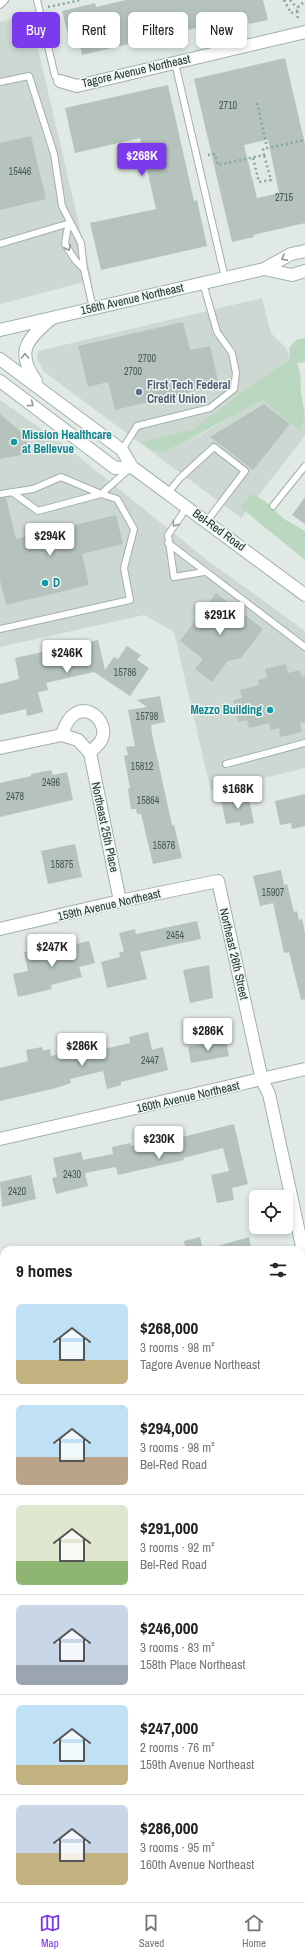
<!DOCTYPE html>
<meta charset="utf-8">
<style>
body{margin:0;font-family:"Archivo Narrow",sans-serif;background:#f6f6f6;color:#222;height:100vh;display:flex;flex-direction:column;font-size:15px;white-space:nowrap}
*{box-sizing:border-box;margin:0}
p{font-size:13px;color:#767676}
.icon{flex:none;width:22px;height:22px;fill:none;stroke:currentColor;stroke-width:2;stroke-linecap:round;stroke-linejoin:round}
.map{position:relative;flex:1;overflow:hidden}
.details{position:absolute;left:0px;top:1246px;width:305px;height:656px;display:flex;flex-direction:column;background:#fff;border-radius:12px 12px 0 0;box-shadow:0 2px 6px #0003}
.details>*{flex:none}
.banner{position:absolute;left:12px;top:12px;width:281px;height:36px;display:flex;gap:8px}
.buttons{position:absolute;left:249px;top:1190px;display:grid;gap:8px}
.buttons a{display:grid;place-items:center;width:44px;height:44px;border-radius:6px;background:#fff;box-shadow:0 2px 6px #0003;font-size:20px}
.price{position:absolute;translate:-50% -34px;padding:0 9px;border-radius:4px;background:#fff;color:#222;font-size:13px;line-height:26px;filter:drop-shadow(0 1px 2px #0008)}
.price::after{content:'';position:absolute;left:50%;top:24px;width:12px;height:9px;margin-left:-6px;background:inherit;clip-path:polygon(0 0,100% 0,50% 100%)}
.price.on{background:#7c3aed;color:#fff}
ul{padding:0;list-style:none}
li{display:flex;align-items:center;gap:12px;height:100px;padding:0 16px}
li+li{border-top:1px solid #e0e0e0}
li span{display:grid;place-items:center;flex:none;width:112px;height:80px;border-radius:6px;color:#555}
li>.icon{margin-inline-start:auto}
span .icon{width:48px;height:48px;fill:#fffc;stroke-width:1}
li b{font-size:17px}
h2{display:flex;justify-content:space-between;align-items:center;height:48px;padding:0 16px;font-size:17px}
.chip{padding:0 14px;border-radius:6px;background:#fff;box-shadow:0 2px 6px #0003;font-size:14px;line-height:36px}
.chip.on{background:#7c3aed;color:#fff}
.menu{display:flex;justify-content:space-around;align-items:center;height:56px;border-top:1px solid #e0e0e0;background:#fff;font-size:11px;color:#767676}
.menu a{display:grid;justify-items:center;gap:2px}
.menu .on{color:#7c3aed}
.map>svg:first-child{display:block}
.built{fill:#ced8d2}
.green{fill:#bad8bf}
.building{fill:#b5c3bc;fill-rule:evenodd}
.lines{fill:none;stroke-linecap:round;stroke-linejoin:round}
.lane-casing{stroke:#a3b0aa;stroke-width:8}
.street-casing{stroke:#a3b0aa;stroke-width:14}
.secondary-casing{stroke:#a0b3aa;stroke-width:14}
.path{stroke:#83a999;stroke-width:2.5;stroke-dasharray:2 3;stroke-linecap:butt}
.lane{stroke:#fff;stroke-width:6}
.street{stroke:#fff;stroke-width:12}
.secondary{stroke:#fff;stroke-width:12}
.oneway{stroke:#909b97}
.service-dot{fill:#5c6f8a;stroke:#f0f6f2;stroke-width:1.5}
.culture-dot{fill:#0f9aa8;stroke:#f0f6f2;stroke-width:1.5}
.labels{text-anchor:middle;stroke-width:3;stroke-linejoin:round;paint-order:stroke}
.number-label{font-size:10px;fill:#475a52}
.street-label{font-size:12px;fill:#22372f;stroke:#f0f6f2}
.service-label{font-size:12px;font-weight:bold;fill:#4e5e75;stroke:#f0f6f2;text-anchor:start}
.culture-label{font-size:12px;font-weight:bold;fill:#0d838f;stroke:#f0f6f2;text-anchor:start}
</style>
<div class="map">
<svg width="305" height="1902" viewBox="0 0 305 1902">
<rect width="100%" height="100%" fill="#e0e9e4"/>
<path class="built" d="M30,15L92,280L0,304V22Z
M262,298L271,333L287,349L293,371L179,449L293,376L305,411V436L241,518L43,371L37,358L38,351Z
M0,400L63,444L207,560L305,631V768L211,791L174,632L144,615L0,647Z"/>
<path class="green" d="M305,338V362L297,363C303,376 299,385 302,398C304,408 305,422 301,431L262,400L164,452L151,450L141,442L192,430L257,381L286,362H290L289,348L296,340Z
M252,494L265,501L284,519L305,531V560L240,507Z"/>
<path class="building" d="M126,0H263L268,20L249,24L247,16L82,55L79,40L70,42L62,11L95,3L96,7Z
M285,58L305,144V223L253,235L254,237L232,242L194,79ZM266,140H268L279,193L257,198L244,145Z
M168,85L194,201L197,200L207,246L101,270L90,223L156,209L140,138L75,153L65,108Z
M31,136L46,199L0,210V143Z
M183,322L190,350L210,346L219,385L115,410L108,382L88,387L78,346Z
M264,404L290,424L253,470L210,437Z
M0,414L26,436L29,448L21,455L0,459Z
M305,497V524L292,515Z
M0,498H6L16,539L116,515L123,544L82,554L89,585L6,605L0,580Z
M216,593L263,629L241,658L228,661L212,682L195,669L203,659L180,641Z
M98,640L105,670L114,657L118,659L127,646L141,655L137,660L149,668L130,696L94,672L46,683L48,690L38,692L43,712L27,716L26,709L0,715V684L19,679L15,658Z
M286,664L288,673L300,670L301,676L305,675V722L300,723L302,732L280,737L279,728L271,730L269,723L249,728L247,720L238,722L233,700L242,698L240,690L259,685L258,680L267,678L265,669Z
M160,696L165,722L151,725L152,734L172,825H174L182,858L153,864L141,814H137L136,809H131L128,789L130,788L124,756L128,755L126,747L135,746L128,710L147,707L137,700Z
M51,770L53,775L67,772L73,800L0,817V783L31,776V774Z
M248,794L254,823L240,826V822L226,824L221,799Z
M305,794V826L292,829L291,823L280,825L275,801Z
M75,844L82,877L48,884L41,851Z
M281,870L284,885L287,884L294,912L297,911L299,920L302,919L305,932V999L301,1000L289,952L284,953L273,903L260,906L253,876Z
M197,921L201,939L140,952L147,979L107,988L101,962L120,957L119,953L124,951L119,933L135,929L136,934Z
M89,941L95,963L79,967L82,977L51,985L52,989L18,997L13,974L28,971L24,952L42,948L44,952Z
M209,965L213,998L190,1003L183,970Z
M148,1032L152,1050L163,1047L168,1070L121,1082V1085L107,1089L103,1071L70,1079L71,1083L56,1088L0,1101V1068L28,1061L26,1050L42,1047L43,1051L50,1049L51,1056L64,1053L65,1058L130,1043L129,1037Z
M226,1040L229,1056L191,1063L188,1047Z
M234,1124L248,1184L232,1188L234,1200L217,1203L211,1175L229,1171L223,1148L183,1158L184,1160L118,1175L116,1167L85,1173L88,1186L56,1194L52,1178L57,1177L53,1158L81,1152L83,1160L113,1154L112,1147L130,1143L131,1146L178,1136L179,1138Z
M31,1175L36,1199L2,1207L0,1182Z
M200,1237L203,1250H186L184,1241Z
M249,1237L252,1250H215L214,1247Z"/>
<g class="lines">
<g class="lane-casing">
<path id="lane" d="M37,0L55,76L60,81
M0,5L5,0
M175,63L225,278
M0,82L29,76L54,154L62,206L81,243L84,269L93,308
M70,223L67,231L65,244L75,260L84,269
M0,244L70,223
M122,450L137,426L210,408L234,389L236,373L232,353L217,332L203,283
M168,493L180,478L214,447L245,471L207,521
M0,494L33,489L61,477L101,494L129,469
M273,506L305,466
M187,507L168,535L174,577L204,572
M168,543L305,647
M0,629L130,600L124,568L134,529L117,499L101,494L38,511L12,492
M226,764L305,743"/>
</g>
<g class="street-casing">
<path id="street" d="M60,81L77,86L305,32
M62,735C75,689 113,720 101,741C98,745 93,749 90,753
M0,748L62,735L78,740L90,753L120,901
M0,929L120,901L218,881L262,1080L269,1094L305,1260
M0,1139L305,1069
M301,1282L305,1281
M0,1351L4,1350
M301,1475L305,1474
M0,1544L4,1543"/>
</g>
<g class="secondary-casing">
<path id="secondary" d="M264,269L292,275L305,271
M0,330L264,269L291,254L305,251
M0,359L122,450L132,467L305,595
M0,381L115,468L132,467
M36,381C15,352 27,339 51,319
M0,1830L4,1850
M301,1882L305,1881
M15,1898L16,1902
M211,1902L229,1898"/>
</g>
<path class="path" d="M284,0L291,13L297,12L298,20
M290,0L297,8
M48,7L81,0
M297,12V8L305,1
M257,103L267,148
M208,155L215,154L218,165L264,155L263,149L305,140
M253,158L259,182L271,180L264,155"/>
<use href="#lane" class="lane"/>
<use href="#street" class="street"/>
<use href="#secondary" class="secondary"/>
</g>
<defs><path id="oneway-chevron" d="M-2-3.5L2.5 0L-2 3.5" fill="none" stroke-width="1.6" stroke-linecap="round" stroke-linejoin="round"/></defs>
<g class="oneway">
<use href="#oneway-chevron" transform="translate(68 248) rotate(63)"/>
<use href="#oneway-chevron" transform="translate(284 258) rotate(151)"/>
<use href="#oneway-chevron" transform="translate(25 356) rotate(-91)"/>
<use href="#oneway-chevron" transform="translate(31 404) rotate(37)"/>
<use href="#oneway-chevron" transform="translate(175 524) rotate(126)"/>
</g>
<circle class="service-dot" cx="139" cy="392" r="4"/>
<g class="culture-dot">
<circle cx="14" cy="442" r="4"/>
<circle cx="45" cy="583" r="4"/>
<circle cx="270" cy="710" r="4"/>
</g>
<g class="labels">
<g class="number-label">
<text x="228" y="109">2710</text>
<text x="20" y="175">15446</text>
<text x="284" y="201">2715</text>
<text x="147" y="362">2700</text>
<text x="133" y="375">2700</text>
<text x="125" y="676">15786</text>
<text x="147" y="720">15798</text>
<text x="142" y="770">15812</text>
<text x="51" y="786">2496</text>
<text x="15" y="800">2478</text>
<text x="148" y="804">15864</text>
<text x="164" y="849">15876</text>
<text x="62" y="868">15875</text>
<text x="273" y="896">15907</text>
<text x="175" y="939">2454</text>
<text x="150" y="1064">2447</text>
<text x="72" y="1178">2430</text>
<text x="17" y="1195">2420</text>
</g>
<g class="street-label">
<text transform="translate(136 71) rotate(-13)" y="4">Tagore Avenue Northeast</text>
<text transform="translate(132 299) rotate(-13)" y="4">156th Avenue Northeast</text>
<text transform="translate(219 530) rotate(36)" y="4">Bel-Red Road</text>
<text transform="translate(105 827) rotate(78)" y="4">Northeast 25th Place</text>
<text transform="translate(109 905) rotate(-13)" y="4">159th Avenue Northeast</text>
<text transform="translate(234 954) rotate(77)" y="4">Northeast 26th Street</text>
<text transform="translate(188 1097) rotate(-13)" y="4">160th Avenue Northeast</text>
</g>
<g class="service-label">
<text x="147" y="389">First Tech Federal<tspan x="147" dy="14">Credit Union</tspan></text>
</g>
<g class="culture-label">
<text x="22" y="439">Mission Healthcare<tspan x="22" dy="14">at Bellevue</tspan></text>
<text x="53" y="587">D</text>
<text x="262" y="714" text-anchor="end">Mezzo Building</text>
</g>
</g>
</svg>
<div class="buttons">
<a><svg class="icon" aria-label="locate" viewBox="0 0 24 24"><circle cx="12" cy="12" r="6"/><path d="M12 2v4M12 18v4M2 12h4M18 12h4"/></svg></a>
</div>
<b class="price on" style="left:142px;top:177px">$268K</b>
<b class="price" style="left:50px;top:557px">$294K</b>
<b class="price" style="left:220px;top:636px">$291K</b>
<b class="price" style="left:67px;top:674px">$246K</b>
<b class="price" style="left:238px;top:810px">$168K</b>
<b class="price" style="left:52px;top:968px">$247K</b>
<b class="price" style="left:208px;top:1052px">$286K</b>
<b class="price" style="left:82px;top:1067px">$286K</b>
<b class="price" style="left:159px;top:1160px">$230K</b>
<div class="banner">
<a class="chip on">Buy</a>
<a class="chip">Rent</a>
<a class="chip">Filters</a>
<a class="chip">New</a>
</div>
<section class="details">
<h2>9 homes<svg class="icon" aria-label="filters" viewBox="0 0 24 24"><path d="M4 7h16M4 17h16"/><circle cx="9" cy="7" r="2"/><circle cx="15" cy="17" r="2"/></svg></h2>
<ul>
<li><span style="background:linear-gradient(#bfe0f5 70%,#c2b280 0)"><svg class="icon" aria-label="home" viewBox="0 0 24 24"><path d="M3 11l9-7 9 7M6 9v11h12V9"/></svg></span><div><b>$268,000</b><p>3 rooms · 98 m²</p><p>Tagore Avenue Northeast</p></div></li>
<li><span style="background:linear-gradient(#bfe0f5 65%,#b9a48a 0)"><svg class="icon" aria-label="home" viewBox="0 0 24 24"><path d="M3 11l9-7 9 7M6 9v11h12V9"/></svg></span><div><b>$294,000</b><p>3 rooms · 98 m²</p><p>Bel-Red Road</p></div></li>
<li><span style="background:linear-gradient(#dfe7d0 70%,#8fb573 0)"><svg class="icon" aria-label="home" viewBox="0 0 24 24"><path d="M3 11l9-7 9 7M6 9v11h12V9"/></svg></span><div><b>$291,000</b><p>3 rooms · 92 m²</p><p>Bel-Red Road</p></div></li>
<li><span style="background:linear-gradient(#c9d6e8 75%,#9aa5b1 0)"><svg class="icon" aria-label="home" viewBox="0 0 24 24"><path d="M3 11l9-7 9 7M6 9v11h12V9"/></svg></span><div><b>$246,000</b><p>3 rooms · 83 m²</p><p>158th Place Northeast</p></div></li>
<li><span style="background:linear-gradient(#bfe0f5 75%,#c2b280 0)"><svg class="icon" aria-label="home" viewBox="0 0 24 24"><path d="M3 11l9-7 9 7M6 9v11h12V9"/></svg></span><div><b>$247,000</b><p>2 rooms · 76 m²</p><p>159th Avenue Northeast</p></div></li>
<li><span style="background:linear-gradient(#c9d6e8 60%,#c2b280 0)"><svg class="icon" aria-label="home" viewBox="0 0 24 24"><path d="M3 11l9-7 9 7M6 9v11h12V9"/></svg></span><div><b>$286,000</b><p>3 rooms · 95 m²</p><p>160th Avenue Northeast</p></div></li>
</ul>
</section>
</div>
<nav class="menu">
<a class="on"><svg class="icon" aria-label="map" viewBox="0 0 24 24"><path d="M3 6l6-2 6 2 6-2v14l-6 2-6-2-6 2zM9 4v14M15 6v14"/></svg>Map</a>
<a><svg class="icon" aria-label="saved" viewBox="0 0 24 24"><path d="M7 4h10v16l-5-4-5 4z"/></svg>Saved</a>
<a><svg class="icon" aria-label="home" viewBox="0 0 24 24"><path d="M3 11l9-7 9 7M6 9v11h12V9"/></svg>Home</a>
</nav>
